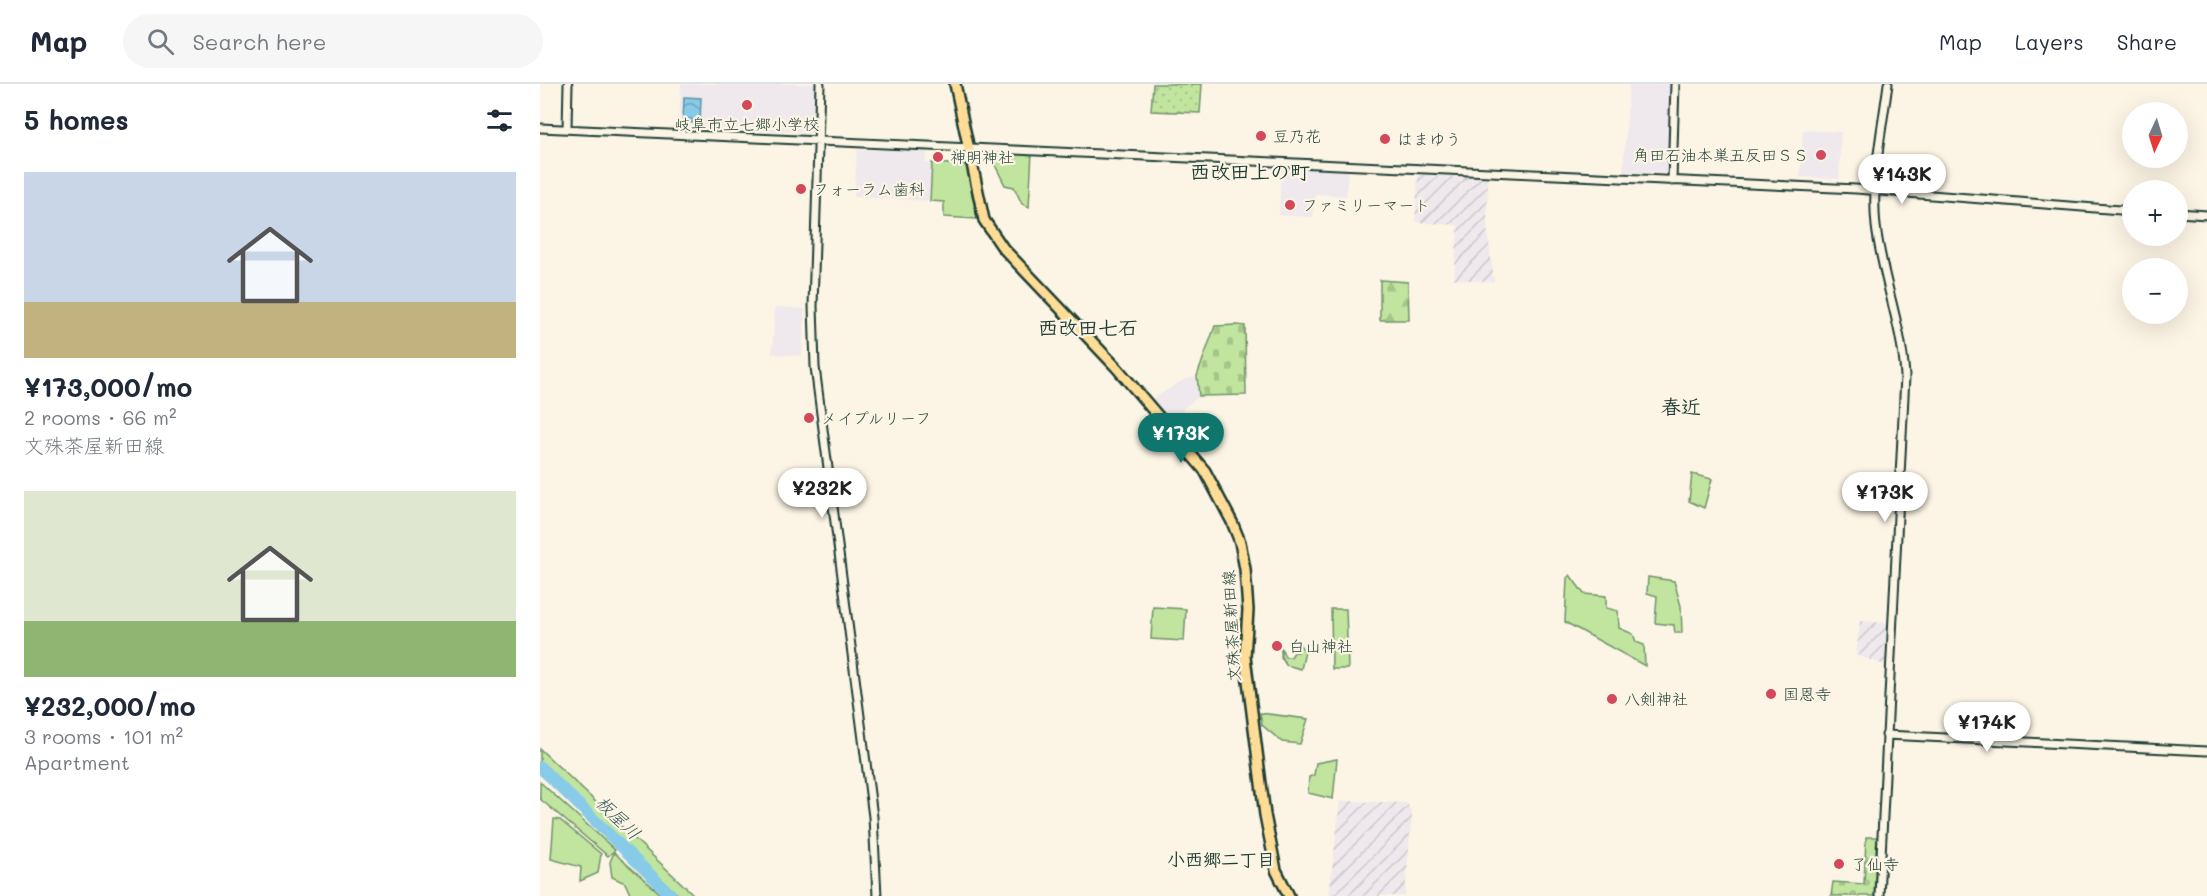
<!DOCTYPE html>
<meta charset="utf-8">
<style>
body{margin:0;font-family:Mali,"Klee One",sans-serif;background:#f6f6f7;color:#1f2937;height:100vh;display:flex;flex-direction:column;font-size:22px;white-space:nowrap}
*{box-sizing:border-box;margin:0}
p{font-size:20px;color:#747a83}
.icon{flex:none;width:33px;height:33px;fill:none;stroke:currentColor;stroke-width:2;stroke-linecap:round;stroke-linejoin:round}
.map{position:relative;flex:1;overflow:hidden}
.drawer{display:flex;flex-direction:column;background:#fff;width:540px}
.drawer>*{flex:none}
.needle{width:39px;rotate:184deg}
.tools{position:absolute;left:1582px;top:18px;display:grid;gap:12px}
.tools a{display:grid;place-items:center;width:66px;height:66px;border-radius:50%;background:#fff;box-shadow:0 6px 24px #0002;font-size:30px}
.price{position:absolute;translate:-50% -51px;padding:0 14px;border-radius:21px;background:#fff;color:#222;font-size:20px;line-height:39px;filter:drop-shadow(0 2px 3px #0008)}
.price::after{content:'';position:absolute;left:50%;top:36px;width:18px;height:14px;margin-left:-9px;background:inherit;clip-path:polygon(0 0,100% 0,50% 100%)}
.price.current{background:#0f766e;color:#fff}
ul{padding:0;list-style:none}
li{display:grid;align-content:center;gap:12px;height:318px;padding:0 24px}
li span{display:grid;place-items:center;height:186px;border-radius:0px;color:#555}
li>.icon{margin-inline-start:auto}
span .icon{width:108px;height:108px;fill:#fffc;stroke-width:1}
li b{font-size:26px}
h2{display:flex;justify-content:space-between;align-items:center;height:72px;padding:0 24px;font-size:26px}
header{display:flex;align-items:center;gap:36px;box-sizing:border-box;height:84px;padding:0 30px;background:#fff;border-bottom:2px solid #e0e1e3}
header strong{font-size:28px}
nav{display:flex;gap:33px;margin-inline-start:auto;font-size:21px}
.search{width:420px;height:54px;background:#f6f6f7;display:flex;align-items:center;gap:15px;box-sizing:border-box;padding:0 21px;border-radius:33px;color:#747a83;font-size:22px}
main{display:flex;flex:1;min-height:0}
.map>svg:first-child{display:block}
.built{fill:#efe8ec}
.industrial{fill:url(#industrial-furrows)}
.grass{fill:#c1e59f;stroke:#70916a;stroke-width:1.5}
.forest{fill:url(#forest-firs);stroke:#70916a;stroke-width:1.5}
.cemetery{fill:url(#cemetery-stones);stroke:#70916a;stroke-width:1.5}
.park{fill:url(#park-dots);stroke:#70916a;stroke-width:1.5}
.water{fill:url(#water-waves);stroke:#5e92a1;stroke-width:1.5}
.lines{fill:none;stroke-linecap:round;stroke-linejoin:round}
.river{stroke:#88cbe9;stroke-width:12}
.minor-casing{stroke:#1f3d34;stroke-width:11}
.major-casing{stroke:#1f3d34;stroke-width:14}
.minor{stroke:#fcf5e5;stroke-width:7}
.major{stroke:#ffdd96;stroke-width:9}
.poi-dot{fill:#d1495b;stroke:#fcf5e5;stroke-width:2}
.labels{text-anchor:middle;stroke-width:4.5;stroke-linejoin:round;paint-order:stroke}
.poi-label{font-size:16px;fill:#1f3d34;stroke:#fcf5e5;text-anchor:start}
.street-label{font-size:16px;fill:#1f3d34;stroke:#fcf5e5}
.water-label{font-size:18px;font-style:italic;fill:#345958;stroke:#fcf5e5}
.neighbourhood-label{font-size:18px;font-weight:bold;fill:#1f3d34;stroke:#fcf5e5}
.quarter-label{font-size:20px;font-weight:bold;fill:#1f3d34;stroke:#fcf5e5}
</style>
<header>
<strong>Map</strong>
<div class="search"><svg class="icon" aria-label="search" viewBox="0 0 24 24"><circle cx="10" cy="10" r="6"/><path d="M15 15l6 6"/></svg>Search here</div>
<nav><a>Map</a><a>Layers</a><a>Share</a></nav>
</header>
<main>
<section class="drawer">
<h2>5 homes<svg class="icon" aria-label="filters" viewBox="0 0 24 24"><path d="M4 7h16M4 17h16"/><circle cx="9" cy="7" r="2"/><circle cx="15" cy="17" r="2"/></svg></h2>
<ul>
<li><span style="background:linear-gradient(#c9d6e8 70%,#c2b280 0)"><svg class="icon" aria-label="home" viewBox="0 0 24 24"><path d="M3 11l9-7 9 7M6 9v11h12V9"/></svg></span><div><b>¥173,000/mo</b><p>2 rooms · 66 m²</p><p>文殊茶屋新田線</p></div></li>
<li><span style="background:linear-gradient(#dfe7d0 70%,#8fb573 0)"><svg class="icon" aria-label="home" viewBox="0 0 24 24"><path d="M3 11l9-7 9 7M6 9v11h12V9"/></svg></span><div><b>¥232,000/mo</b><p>3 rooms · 101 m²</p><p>Apartment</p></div></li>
</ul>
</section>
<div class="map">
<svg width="1667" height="812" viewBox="0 0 1667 812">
<defs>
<pattern id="industrial-furrows" width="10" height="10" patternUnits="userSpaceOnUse" patternTransform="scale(1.5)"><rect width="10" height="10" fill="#efe8ec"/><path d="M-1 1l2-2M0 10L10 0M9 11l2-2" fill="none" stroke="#ccc8cb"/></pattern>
<pattern id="forest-firs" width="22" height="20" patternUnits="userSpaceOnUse" patternTransform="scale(1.5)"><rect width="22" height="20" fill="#c1e59f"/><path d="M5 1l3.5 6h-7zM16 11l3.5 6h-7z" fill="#a5c58a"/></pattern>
<pattern id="cemetery-stones" width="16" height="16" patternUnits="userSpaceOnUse" patternTransform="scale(1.5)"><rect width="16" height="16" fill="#c1e59f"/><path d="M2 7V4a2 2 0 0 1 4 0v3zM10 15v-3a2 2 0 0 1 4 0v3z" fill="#a5c58a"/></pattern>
<pattern id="park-dots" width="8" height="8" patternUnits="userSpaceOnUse" patternTransform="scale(1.5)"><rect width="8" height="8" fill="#c1e59f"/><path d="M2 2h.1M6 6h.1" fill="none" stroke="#a5c58a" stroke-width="1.8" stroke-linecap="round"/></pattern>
<pattern id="water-waves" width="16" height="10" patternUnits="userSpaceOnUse" patternTransform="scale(1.5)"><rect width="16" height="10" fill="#88cbe9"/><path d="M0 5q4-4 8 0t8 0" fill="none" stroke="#6fa6be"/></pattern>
</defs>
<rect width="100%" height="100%" fill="#fcf5e5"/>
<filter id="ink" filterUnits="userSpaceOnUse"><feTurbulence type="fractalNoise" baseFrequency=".0167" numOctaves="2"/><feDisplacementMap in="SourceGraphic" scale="12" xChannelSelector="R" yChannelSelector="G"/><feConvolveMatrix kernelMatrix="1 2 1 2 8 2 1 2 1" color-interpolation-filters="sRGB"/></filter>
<g filter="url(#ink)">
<path class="built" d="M141,0H275L273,46L269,49L139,43Z
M1089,0H1131L1127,89L1083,88Z
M1263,46L1301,48L1299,95L1260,93Z
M317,66H387L386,79H392L390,117L314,113Z
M741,83L808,87L806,112L775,110L773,133L739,131Z
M235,223L265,225L262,272L232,270Z
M655,293L659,313L642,325L653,340L637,350L608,318L645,295Z"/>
<path class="industrial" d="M878,91L921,93L919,131L922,92L948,94L947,143L954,198L914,195L918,141L875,138Z
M1320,537L1349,539L1345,581L1316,571Z
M800,717L867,719L872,730L865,812H789Z"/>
<path class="grass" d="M448,67L492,68L489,123L482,120L474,103L465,101Z
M392,79L426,81L437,135L404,133V118L390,117Z
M1152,390L1172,395L1164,424L1149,417Z
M1030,491L1044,510L1066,512V524L1078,527L1079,544L1093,550L1096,558L1104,561L1105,582L1025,538L1027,494Z
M1108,493L1134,497L1141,522L1142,549H1135L1134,541L1115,539L1117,512L1107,509Z
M613,523L646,525L644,557L611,555Z
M791,525H806L808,585H792Z
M720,629L768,635L760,660L742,658L722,641Z
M0,665L155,812H140L65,745L0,679Z
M797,675L793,715L768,709L769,693L774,691L776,679Z
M0,698L75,766L68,772L0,715Z
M14,735L20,736L61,770L58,789L40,797L41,783L11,775Z
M74,768L81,775L123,812H91L85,799L72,793L70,778Z"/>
<path class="forest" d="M840,196L868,198L869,236H840Z
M757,557L765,568L761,585L746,581L741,573V563L745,573H751L754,568H757L754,565Z"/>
<path class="cemetery" d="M697,241L705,242L706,311L659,312L657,292L675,242Z
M1326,753H1337L1334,812H1291L1293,798L1324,800Z"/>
<path class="park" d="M613,0H662L660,29L611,27Z"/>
<path class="water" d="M144,13L161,14L160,39L143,38Z"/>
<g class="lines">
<path class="river" d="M0,683L132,812"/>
<g class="minor-casing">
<path id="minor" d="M280,0L273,222L275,283L333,733L337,812
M0,44L1316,105L1593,127
M27,44L28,0
M1132,97L1135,0
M1638,129L1667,131
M1346,651L1667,667
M1339,812L1365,292C1362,241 1342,193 1336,142C1331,95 1342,47 1348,0"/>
</g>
<g class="major-casing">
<path id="major" d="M415,0L444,136L463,164L577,284L665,387L692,438L700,458L705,485L708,526L705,573L725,731L736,786L749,812"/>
</g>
<use href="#minor" class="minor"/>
<use href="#major" class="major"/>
</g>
</g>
<g class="poi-dot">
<circle cx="207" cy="21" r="6"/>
<circle cx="721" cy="52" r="6"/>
<circle cx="845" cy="55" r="6"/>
<circle cx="1281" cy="71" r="6"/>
<circle cx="398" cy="73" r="6"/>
<circle cx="261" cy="105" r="6"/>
<circle cx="750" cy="121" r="6"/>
<circle cx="269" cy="334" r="6"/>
<circle cx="737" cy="562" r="6"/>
<circle cx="1231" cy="610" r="6"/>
<circle cx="1072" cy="615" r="6"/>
<circle cx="1299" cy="780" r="6"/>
</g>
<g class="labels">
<g class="poi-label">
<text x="207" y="46" text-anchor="middle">岐阜市立七郷小学校</text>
<text x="733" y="58">豆乃花</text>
<text x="857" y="61">はまゆう</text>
<text x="1269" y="77" text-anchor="end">角田石油本巣五反田ＳＳ</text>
<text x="410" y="79">神明神社</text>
<text x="273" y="111">フォーラム歯科</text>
<text x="762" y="127">ファミリーマート</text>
<text x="281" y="340">メイプルリーフ</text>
<text x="749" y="568">白山神社</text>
<text x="1243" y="616">国恩寺</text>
<text x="1084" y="621">八剣神社</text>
<text x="1311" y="786">了仙寺</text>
</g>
<g class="street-label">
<text transform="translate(691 542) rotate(-93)" y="6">文殊茶屋新田線</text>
</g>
<g class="water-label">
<text transform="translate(78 734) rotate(44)" y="6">板屋川</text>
</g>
<g class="neighbourhood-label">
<text x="681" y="782">小西郷二丁目</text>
</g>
<g class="quarter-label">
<text x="710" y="95">西改田上の町</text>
<text x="548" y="251">西改田七石</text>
<text x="1141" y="330">春近</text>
</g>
</g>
</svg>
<div class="tools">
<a><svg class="needle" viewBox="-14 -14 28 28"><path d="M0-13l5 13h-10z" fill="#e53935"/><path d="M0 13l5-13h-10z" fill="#747a83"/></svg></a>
<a>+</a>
<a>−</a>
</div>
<b class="price" style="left:1362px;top:121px">¥143K</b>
<b class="price current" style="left:641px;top:380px">¥173K</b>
<b class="price" style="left:282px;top:435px">¥232K</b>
<b class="price" style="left:1345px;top:439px">¥173K</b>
<b class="price" style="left:1447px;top:669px">¥174K</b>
</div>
</main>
